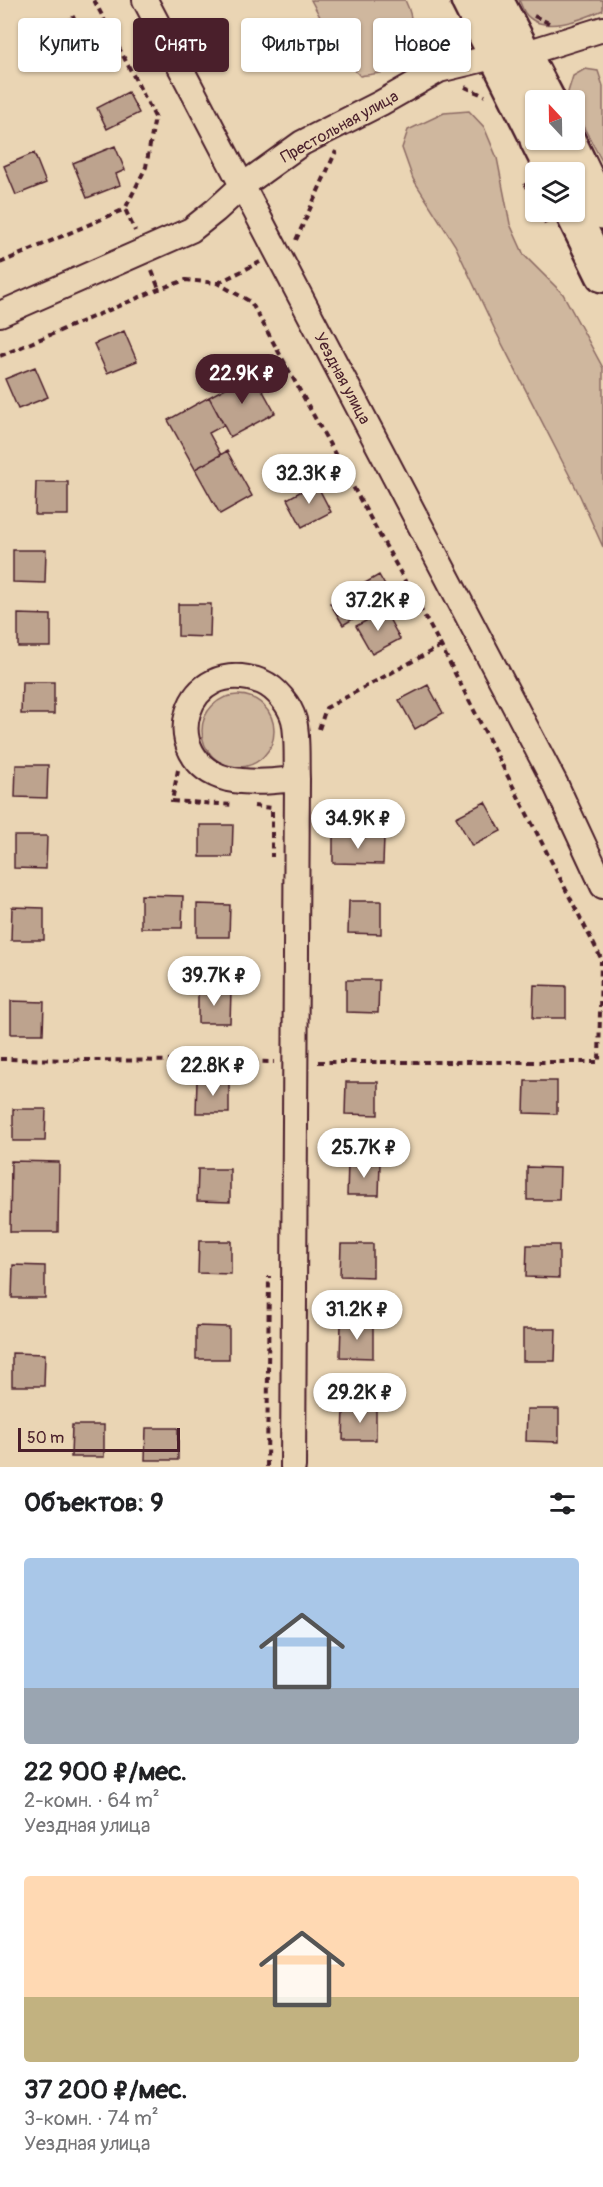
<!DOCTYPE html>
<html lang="ru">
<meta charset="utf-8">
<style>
body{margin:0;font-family:Pangolin,sans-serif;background:#f6f6f6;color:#202124;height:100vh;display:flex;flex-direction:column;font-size:22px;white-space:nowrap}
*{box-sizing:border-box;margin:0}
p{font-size:20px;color:#757577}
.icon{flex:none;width:33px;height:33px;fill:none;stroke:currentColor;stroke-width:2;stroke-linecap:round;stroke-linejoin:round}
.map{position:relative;height:1467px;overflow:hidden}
.sheet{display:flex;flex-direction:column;background:#fff;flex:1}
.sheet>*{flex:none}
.banner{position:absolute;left:18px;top:18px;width:567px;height:54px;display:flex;gap:12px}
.needle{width:39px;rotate:338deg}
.tools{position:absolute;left:525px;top:90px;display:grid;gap:12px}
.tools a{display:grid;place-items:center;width:60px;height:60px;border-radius:6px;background:#fff;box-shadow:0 2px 4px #0004;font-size:30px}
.scale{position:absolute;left:18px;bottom:15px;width:162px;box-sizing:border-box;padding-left:6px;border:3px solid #4a1f2b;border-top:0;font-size:16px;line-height:21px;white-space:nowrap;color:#4a1f2b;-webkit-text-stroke:4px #ead5b4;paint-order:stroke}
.price{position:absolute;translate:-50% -51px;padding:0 14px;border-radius:21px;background:#fff;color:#222;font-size:20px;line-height:39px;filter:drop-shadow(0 2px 3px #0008)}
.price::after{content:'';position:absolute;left:50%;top:36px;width:18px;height:14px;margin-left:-9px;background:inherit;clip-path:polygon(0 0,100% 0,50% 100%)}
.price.selected{background:#4a1f2b;color:#fff}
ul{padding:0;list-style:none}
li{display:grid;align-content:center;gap:12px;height:318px;padding:0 24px}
li span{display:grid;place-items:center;height:186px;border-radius:6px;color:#555}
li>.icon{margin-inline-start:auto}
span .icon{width:108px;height:108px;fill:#fffc;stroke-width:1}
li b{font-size:26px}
h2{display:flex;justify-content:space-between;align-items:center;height:72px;padding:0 24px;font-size:26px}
.tag{padding:0 21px;border-radius:6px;background:#fff;box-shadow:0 2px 4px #0004;font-size:21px;line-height:54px}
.tag.selected{background:#4a1f2b;color:#fff}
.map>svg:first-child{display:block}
.green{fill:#cfb79e;stroke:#8c6b64;stroke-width:1.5}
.building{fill:#bda38e;stroke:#4a1f2b;stroke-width:1.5}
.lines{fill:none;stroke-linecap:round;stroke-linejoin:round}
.minor-casing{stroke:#4a1f2b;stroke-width:28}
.highway-casing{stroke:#4a1f2b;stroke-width:38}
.path{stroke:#4a1f2b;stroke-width:4;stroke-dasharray:6 4.5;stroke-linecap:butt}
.minor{stroke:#ead5b4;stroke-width:24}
.highway{stroke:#ead5b4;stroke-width:33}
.labels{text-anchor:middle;stroke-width:4.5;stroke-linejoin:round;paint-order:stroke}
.street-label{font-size:16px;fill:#4a1f2b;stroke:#ead5b4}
</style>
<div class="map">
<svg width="603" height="1467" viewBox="0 0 603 1467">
<rect width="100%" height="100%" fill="#ead5b4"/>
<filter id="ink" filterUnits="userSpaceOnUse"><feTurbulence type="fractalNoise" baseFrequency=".0167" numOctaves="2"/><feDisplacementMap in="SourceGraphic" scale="12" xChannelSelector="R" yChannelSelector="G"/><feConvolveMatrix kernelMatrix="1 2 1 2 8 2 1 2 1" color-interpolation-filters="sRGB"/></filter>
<g filter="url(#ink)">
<path class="green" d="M311,0H405C417,24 414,52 392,69C385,74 369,74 360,76L341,56Z
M519,0H603V10C583,19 542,36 525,13C523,10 521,4 519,0Z
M585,69L598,71L603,86V163L575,111L574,100H571L568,92L573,76Z
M469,111L484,127L497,158L510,224L524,255L563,294L603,368V547L580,496L496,332L455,245L413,179L402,148L408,130L444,113Z
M202 731a36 36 0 1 1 72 0a36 36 0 1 1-72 0Z"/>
<path class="building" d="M74,16L89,45L61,60L46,32Z
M128,92L139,113L107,129L97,108Z
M115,146L125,170L116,174L120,185L87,198L73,163Z
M34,153L46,183L16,195L4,166Z
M124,331L137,361L107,373L94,344Z
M35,367L48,397L18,409L5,379Z
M253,373L275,413L230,437L209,397Z
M209,397L224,425L209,433L221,455L195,469L168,420Z
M227,451L252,496L220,514L195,469Z
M36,482H68V515H35Z
M316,483L331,512L302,527L287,499Z
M13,550H46L45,583L13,582Z
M379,575L391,596L343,625L330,603Z
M178,604H211L210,637L178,636Z
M385,611L400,639L372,654L356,626Z
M18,614L51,615V647H18Z
M22,682H54V714H21Z
M428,685L443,713L415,729L399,700Z
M16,765H48L47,798L15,797Z
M485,802L501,831L472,846L456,817Z
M200,825H233L232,857H200Z
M14,836H47L46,869L14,868Z
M333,836L384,837L383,864L333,863Z
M141,895L183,896L182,928H141Z
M349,901H381V934L348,933Z
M197,904L230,905L229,937H197Z
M12,907L44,908V940H11Z
M346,980H379L378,1013L346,1012Z
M534,985L566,986V1018H533Z
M198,990L231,991L230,1023H198Z
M11,1001L44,1002L43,1034H11Z
M197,1080L229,1081V1113H196Z
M525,1081H557V1114L524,1113Z
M346,1082H378V1115L345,1114Z
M13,1109H46L45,1141H13Z
M11,1161L59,1162L58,1232H10Z
M348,1163H380L379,1195H347Z
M527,1167L560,1168L559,1200H527Z
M198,1169H230V1202L197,1201Z
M199,1241H231V1274L198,1273Z
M341,1244H373V1277L340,1276Z
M527,1245H559V1278L526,1277Z
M13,1265L45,1266V1298H12Z
M341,1325H373V1358L340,1357Z
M196,1326L229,1327V1359H196Z
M523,1329H556L555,1361H523Z
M12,1353L45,1354L44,1386H12Z
M344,1408H376V1440H343Z
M527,1409H559V1442L526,1441Z
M72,1425H104V1457H71Z
M146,1428H178V1460H145Z"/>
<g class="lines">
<g class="minor-casing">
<path id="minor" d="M145,0L555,783L603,886
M0,314L191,230L216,210L242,186L302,143L381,103L439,70L497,56L523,54L603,29
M293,1467L297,779C296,760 298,738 294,720C290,705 276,688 262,682C183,652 155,761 228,779C251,784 274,781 297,779"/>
</g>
<g class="highway-casing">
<path id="highway" d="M468,0L536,136
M496,0L548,100
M537,140L553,172
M568,140L603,212
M572,212L603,275"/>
</g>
<path class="path" d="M94,0L155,117L146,167L125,209L135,231
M534,16L549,23
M465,87L485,96
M525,183L536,203
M540,212L546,224
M296,240L336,151
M0,263L125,209
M152,271L159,289
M218,283L260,262
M0,356L159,289L186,280L217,283L251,302L441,646L603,962
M319,729L326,708L441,646
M178,770L172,801L234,805
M254,806L272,808V857
M0,1059L274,1062
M318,1062H599L601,961
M267,1467L269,1276"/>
<use href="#minor" class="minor"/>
<use href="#highway" class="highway"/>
</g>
</g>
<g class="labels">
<g class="street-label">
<text transform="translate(339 126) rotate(-29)" y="6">Престольная улица</text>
<text transform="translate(343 378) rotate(62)" y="6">Уездная улица</text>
</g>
</g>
</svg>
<div class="tools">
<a><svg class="needle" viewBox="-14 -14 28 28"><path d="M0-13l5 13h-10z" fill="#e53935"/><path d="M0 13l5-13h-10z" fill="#757577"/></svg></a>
<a><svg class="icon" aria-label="layers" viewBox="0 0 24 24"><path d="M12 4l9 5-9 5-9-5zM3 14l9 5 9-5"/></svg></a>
</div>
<div class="scale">50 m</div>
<b class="price selected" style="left:242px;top:405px">22.9K ₽</b>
<b class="price" style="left:309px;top:505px">32.3K ₽</b>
<b class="price" style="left:378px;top:632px">37.2K ₽</b>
<b class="price" style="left:358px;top:850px">34.9K ₽</b>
<b class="price" style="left:214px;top:1007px">39.7K ₽</b>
<b class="price" style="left:213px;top:1097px">22.8K ₽</b>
<b class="price" style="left:364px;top:1179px">25.7K ₽</b>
<b class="price" style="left:357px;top:1341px">31.2K ₽</b>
<b class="price" style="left:360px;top:1424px">29.2K ₽</b>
<div class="banner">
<a class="tag">Купить</a>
<a class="tag selected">Снять</a>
<a class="tag">Фильтры</a>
<a class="tag">Новое</a>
</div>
</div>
<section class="sheet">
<h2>Объектов: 9<svg class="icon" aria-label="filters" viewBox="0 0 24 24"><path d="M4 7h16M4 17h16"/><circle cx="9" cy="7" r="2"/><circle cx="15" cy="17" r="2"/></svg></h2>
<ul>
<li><span style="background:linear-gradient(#a9c7e8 70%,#9aa5b1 0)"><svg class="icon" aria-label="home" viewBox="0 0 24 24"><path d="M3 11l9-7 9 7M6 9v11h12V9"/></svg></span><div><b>22 900 ₽/мес.</b><p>2-комн. · 64 m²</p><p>Уездная улица</p></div></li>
<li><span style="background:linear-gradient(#ffd9b3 65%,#c2b280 0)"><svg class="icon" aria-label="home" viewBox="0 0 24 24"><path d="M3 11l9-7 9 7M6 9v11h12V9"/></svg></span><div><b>37 200 ₽/мес.</b><p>3-комн. · 74 m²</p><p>Уездная улица</p></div></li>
</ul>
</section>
